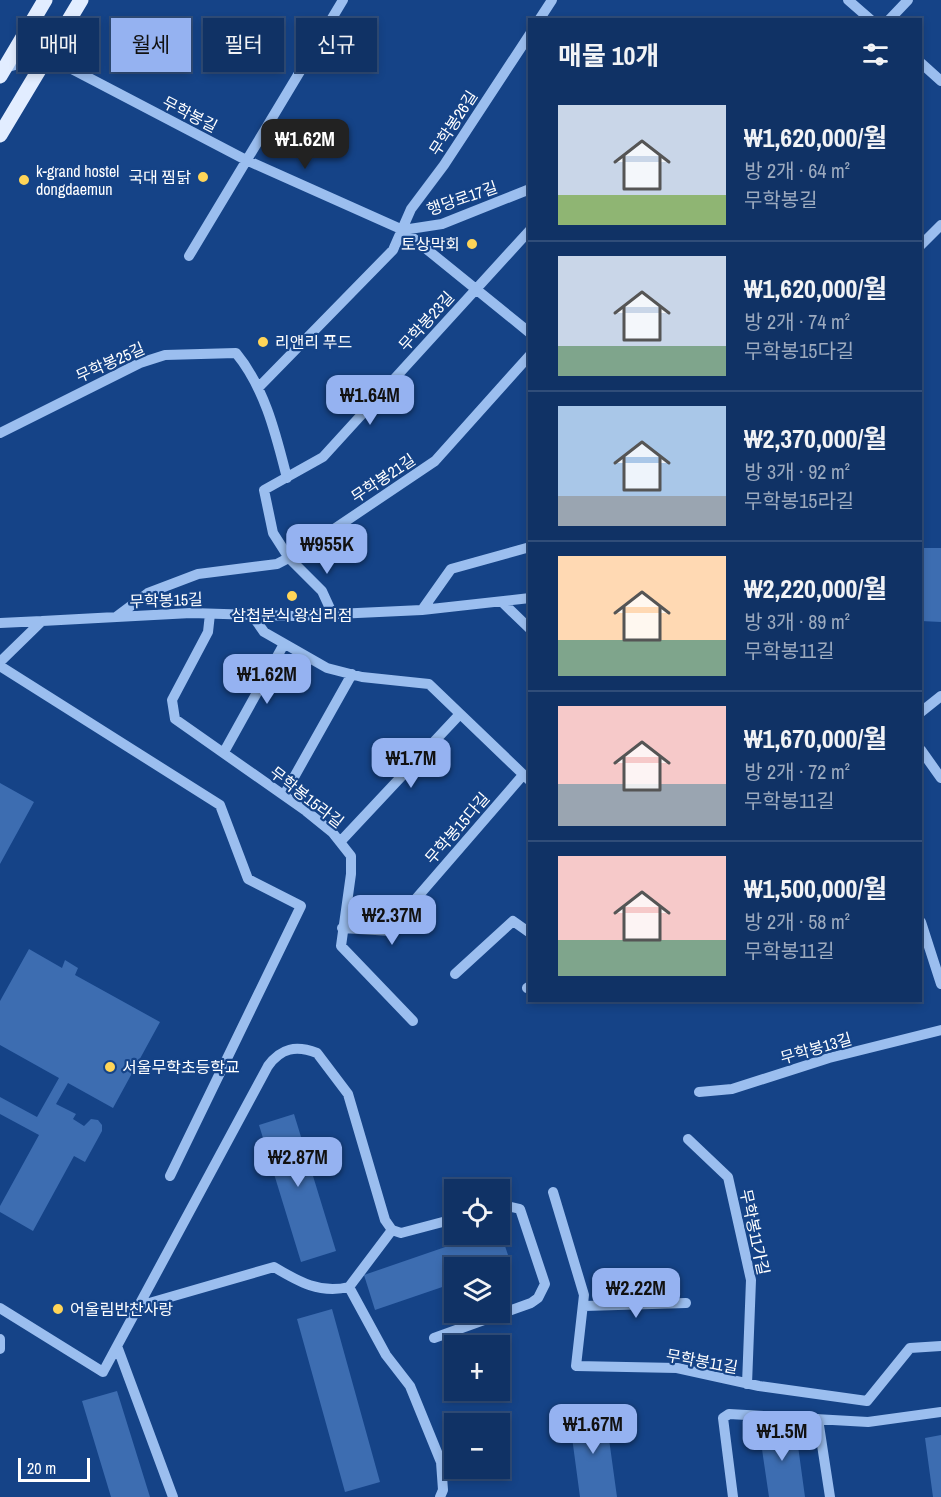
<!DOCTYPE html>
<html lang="ko">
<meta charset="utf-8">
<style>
body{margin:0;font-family:"Archivo Narrow","Noto Sans KR",sans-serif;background:#193a6b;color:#f1f3f6;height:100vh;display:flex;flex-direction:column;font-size:22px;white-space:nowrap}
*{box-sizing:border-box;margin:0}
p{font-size:20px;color:#9caabf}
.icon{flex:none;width:33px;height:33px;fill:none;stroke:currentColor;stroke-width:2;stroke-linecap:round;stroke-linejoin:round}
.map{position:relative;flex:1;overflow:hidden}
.panel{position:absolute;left:528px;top:18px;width:394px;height:984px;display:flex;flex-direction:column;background:#103265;border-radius:0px;box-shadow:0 3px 9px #0003,0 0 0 2px #304d79}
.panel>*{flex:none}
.top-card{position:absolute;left:18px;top:18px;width:420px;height:54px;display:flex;gap:12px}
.fabs{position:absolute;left:444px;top:1179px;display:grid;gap:12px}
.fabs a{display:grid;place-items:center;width:66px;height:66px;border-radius:0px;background:#103265;box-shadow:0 3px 9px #0003,0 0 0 2px #304d79;font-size:30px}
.scale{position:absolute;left:18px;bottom:15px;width:72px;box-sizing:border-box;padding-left:6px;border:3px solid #fff;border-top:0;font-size:16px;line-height:21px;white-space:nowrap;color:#fff;-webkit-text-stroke:4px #154387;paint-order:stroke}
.price{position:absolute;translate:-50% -51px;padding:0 14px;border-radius:12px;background:#95b2f1;color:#111;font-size:20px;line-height:39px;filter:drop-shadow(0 2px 3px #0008)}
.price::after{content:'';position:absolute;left:50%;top:36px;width:18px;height:14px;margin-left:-9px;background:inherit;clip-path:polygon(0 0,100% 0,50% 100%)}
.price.selected{background:#222;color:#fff}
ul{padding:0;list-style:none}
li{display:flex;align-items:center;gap:18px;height:150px;padding:0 30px}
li+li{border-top:2px solid #304d79}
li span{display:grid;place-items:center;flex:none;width:168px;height:120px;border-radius:0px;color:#555}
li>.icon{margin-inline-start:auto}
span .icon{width:72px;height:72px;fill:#fffc;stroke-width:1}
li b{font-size:26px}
h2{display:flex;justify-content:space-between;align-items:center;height:72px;padding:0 30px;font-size:26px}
.chip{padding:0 21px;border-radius:0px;background:#103265;box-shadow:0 3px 9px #0003,0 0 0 2px #304d79;font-size:21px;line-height:54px}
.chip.selected{background:#95b2f1;color:#111}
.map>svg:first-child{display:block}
.building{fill:#3d6db1}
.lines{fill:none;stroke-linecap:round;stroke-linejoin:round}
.minor{stroke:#9bbeef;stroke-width:10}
.major{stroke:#e2edff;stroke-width:15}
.poi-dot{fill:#ffd558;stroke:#154387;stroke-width:2}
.labels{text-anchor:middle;stroke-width:4.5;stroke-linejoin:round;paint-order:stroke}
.street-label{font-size:16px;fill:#fff;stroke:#154387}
.poi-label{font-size:16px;fill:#fff;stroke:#154387;text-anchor:start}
</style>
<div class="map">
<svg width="941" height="1497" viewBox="0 0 941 1497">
<rect width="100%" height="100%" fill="#154387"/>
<path class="building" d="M921,548H941V622L921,621Z
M0,783L34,802L0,864Z
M29,949L62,968L65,960L78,968L75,975L160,1022L113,1108L68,1083L56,1104L76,1114L73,1119L84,1126L91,1119L98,1120L102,1125V1131L85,1162L74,1156L33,1231L0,1212V1206L39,1135L0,1114V1097L37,1117L59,1078L0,1045V1001Z
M294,1114L336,1251L301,1262L259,1125Z
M483,1234H501L511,1264L500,1268H454V1283L375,1310L364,1275Z
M332,1309L380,1482L345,1492L297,1319Z
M117,1391L150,1497H111L82,1401Z
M605,1410L617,1497H580L569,1415Z
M795,1424L805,1497H769L759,1429Z
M941,1435V1497H933L925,1438Z"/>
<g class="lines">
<path class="minor" d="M848,0L871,20
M539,20L552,0
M889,20L908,0
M921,63L941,81
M1,69L47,56L246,160L403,230L530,333
M403,230L442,224L530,189
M921,245L941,225
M189,256L343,0
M258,388L393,250L411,209L444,165L530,34
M0,433L140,363L165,355L236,353C265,388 276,435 287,478
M502,602L530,629
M422,610L451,569L530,547
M210,614L208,632L172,700L175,719L306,811L332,832L351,856V874L341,946L413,1021
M252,615L264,632L327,668L362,677L429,684L530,781
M333,615L322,591L289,558L273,533L264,490L323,457L530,230
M116,617L148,593L198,574L277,564L300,552L435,461L530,355
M0,623L42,621
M0,662L42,621L191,613L293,616L422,610L530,598
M0,666L220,805L248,879L301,906L170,1176
M921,712L941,696
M921,750L941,778
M224,752L284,644
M284,795L352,674
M340,842L460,714
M921,922L941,984
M342,928L392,931L414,901L523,775
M455,974L513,921L530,933
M527,988L530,986
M699,1092L732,1089L829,1058L941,1030
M688,1139L728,1177L751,1280L747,1384
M553,1192L584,1295L576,1366L677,1368L759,1386L867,1401L910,1348L941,1346
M349,1287L392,1230
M139,1306L274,1267C299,1282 320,1294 349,1287L386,1355L410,1386L441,1462L443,1490L440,1497
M584,1306L686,1303
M0,1308L103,1372L268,1066C281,1048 296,1045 317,1053L348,1094L385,1220L392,1230L401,1233L454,1219
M434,1338L531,1303L538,1298L545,1284L520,1209L507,1206L500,1208
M0,1339V1349
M117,1346L173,1497
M818,1419L830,1497
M733,1497L723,1418L729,1414L868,1422L941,1412"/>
<path class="major" d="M0,76L45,0
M0,135L81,0"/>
</g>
<g class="poi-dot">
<circle cx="203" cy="177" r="6"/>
<circle cx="24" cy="180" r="6"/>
<circle cx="472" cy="244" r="6"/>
<circle cx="263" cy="342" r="6"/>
<circle cx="292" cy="596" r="6"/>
<circle cx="110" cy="1067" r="6"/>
<circle cx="58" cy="1309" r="6"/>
</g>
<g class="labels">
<g class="street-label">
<text transform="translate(190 114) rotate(27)" y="6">무학봉길</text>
<text transform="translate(453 123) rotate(-57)" y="6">무학봉26길</text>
<text transform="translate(462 198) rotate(-19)" y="6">행당로17길</text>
<text transform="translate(426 321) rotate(-48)" y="6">무학봉23길</text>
<text transform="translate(110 362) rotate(-24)" y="6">무학봉25길</text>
<text transform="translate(383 478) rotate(-34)" y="6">무학봉21길</text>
<text transform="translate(166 600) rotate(-2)" y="6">무학봉15길</text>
<text transform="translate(307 797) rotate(38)" y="6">무학봉15라길</text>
<text transform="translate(457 828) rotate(-49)" y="6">무학봉15다길</text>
<text transform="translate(816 1048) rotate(-16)" y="6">무학봉13길</text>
<text transform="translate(755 1232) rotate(78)" y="6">무학봉11가길</text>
<text transform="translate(702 1361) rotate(10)" y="6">무학봉11길</text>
</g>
<g class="poi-label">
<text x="36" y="177">k-grand hostel<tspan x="36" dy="18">dongdaemun</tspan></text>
<text x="191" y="183" text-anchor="end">국대 찜닭</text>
<text x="460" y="250" text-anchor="end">토상막회</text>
<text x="275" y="348">리앤리 푸드</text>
<text x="292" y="621" text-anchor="middle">삼첩분식 왕십리점</text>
<text x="122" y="1073">서울무학초등학교</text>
<text x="70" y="1315">어울림반찬사랑</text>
</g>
</g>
</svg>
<div class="fabs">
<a><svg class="icon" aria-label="locate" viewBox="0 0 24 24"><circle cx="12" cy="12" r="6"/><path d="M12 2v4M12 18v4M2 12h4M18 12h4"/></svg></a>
<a><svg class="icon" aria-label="layers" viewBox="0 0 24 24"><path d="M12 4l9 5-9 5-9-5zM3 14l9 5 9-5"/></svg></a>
<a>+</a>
<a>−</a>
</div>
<div class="scale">20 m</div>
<b class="price selected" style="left:305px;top:170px">₩1.62M</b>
<b class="price" style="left:370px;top:426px">₩1.64M</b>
<b class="price" style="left:327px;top:575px">₩955K</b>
<b class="price" style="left:267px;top:705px">₩1.62M</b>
<b class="price" style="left:411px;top:789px">₩1.7M</b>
<b class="price" style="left:392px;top:946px">₩2.37M</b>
<b class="price" style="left:298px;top:1188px">₩2.87M</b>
<b class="price" style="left:636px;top:1319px">₩2.22M</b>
<b class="price" style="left:593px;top:1455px">₩1.67M</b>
<b class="price" style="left:782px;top:1462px">₩1.5M</b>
<div class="top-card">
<a class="chip">매매</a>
<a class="chip selected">월세</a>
<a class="chip">필터</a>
<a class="chip">신규</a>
</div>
<section class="panel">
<h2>매물 10개<svg class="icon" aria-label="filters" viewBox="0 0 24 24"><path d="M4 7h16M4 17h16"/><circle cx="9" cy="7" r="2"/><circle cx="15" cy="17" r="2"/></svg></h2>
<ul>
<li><span style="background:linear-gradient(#c9d6e8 75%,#8fb573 0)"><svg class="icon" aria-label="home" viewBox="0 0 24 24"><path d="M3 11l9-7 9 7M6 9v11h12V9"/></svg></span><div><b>₩1,620,000/월</b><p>방 2개 · 64 m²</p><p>무학봉길</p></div></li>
<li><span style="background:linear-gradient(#c9d6e8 75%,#7fa58c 0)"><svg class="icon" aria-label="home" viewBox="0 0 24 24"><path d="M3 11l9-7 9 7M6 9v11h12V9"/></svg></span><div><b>₩1,620,000/월</b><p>방 2개 · 74 m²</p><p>무학봉15다길</p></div></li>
<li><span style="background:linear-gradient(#a9c7e8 75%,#9aa5b1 0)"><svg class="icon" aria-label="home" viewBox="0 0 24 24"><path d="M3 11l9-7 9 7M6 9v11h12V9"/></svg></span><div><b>₩2,370,000/월</b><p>방 3개 · 92 m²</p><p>무학봉15라길</p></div></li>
<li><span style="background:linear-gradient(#ffd9b3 70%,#7fa58c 0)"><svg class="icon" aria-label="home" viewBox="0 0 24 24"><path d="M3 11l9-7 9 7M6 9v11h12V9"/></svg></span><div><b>₩2,220,000/월</b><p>방 3개 · 89 m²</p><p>무학봉11길</p></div></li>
<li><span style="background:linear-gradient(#f6c9c9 65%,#9aa5b1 0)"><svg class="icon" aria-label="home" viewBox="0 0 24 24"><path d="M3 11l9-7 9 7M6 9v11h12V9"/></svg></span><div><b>₩1,670,000/월</b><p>방 2개 · 72 m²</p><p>무학봉11길</p></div></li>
<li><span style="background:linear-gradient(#f6c9c9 70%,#7fa58c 0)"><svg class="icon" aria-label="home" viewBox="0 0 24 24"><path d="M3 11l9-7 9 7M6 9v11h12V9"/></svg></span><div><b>₩1,500,000/월</b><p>방 2개 · 58 m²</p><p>무학봉11길</p></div></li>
</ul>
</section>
</div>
